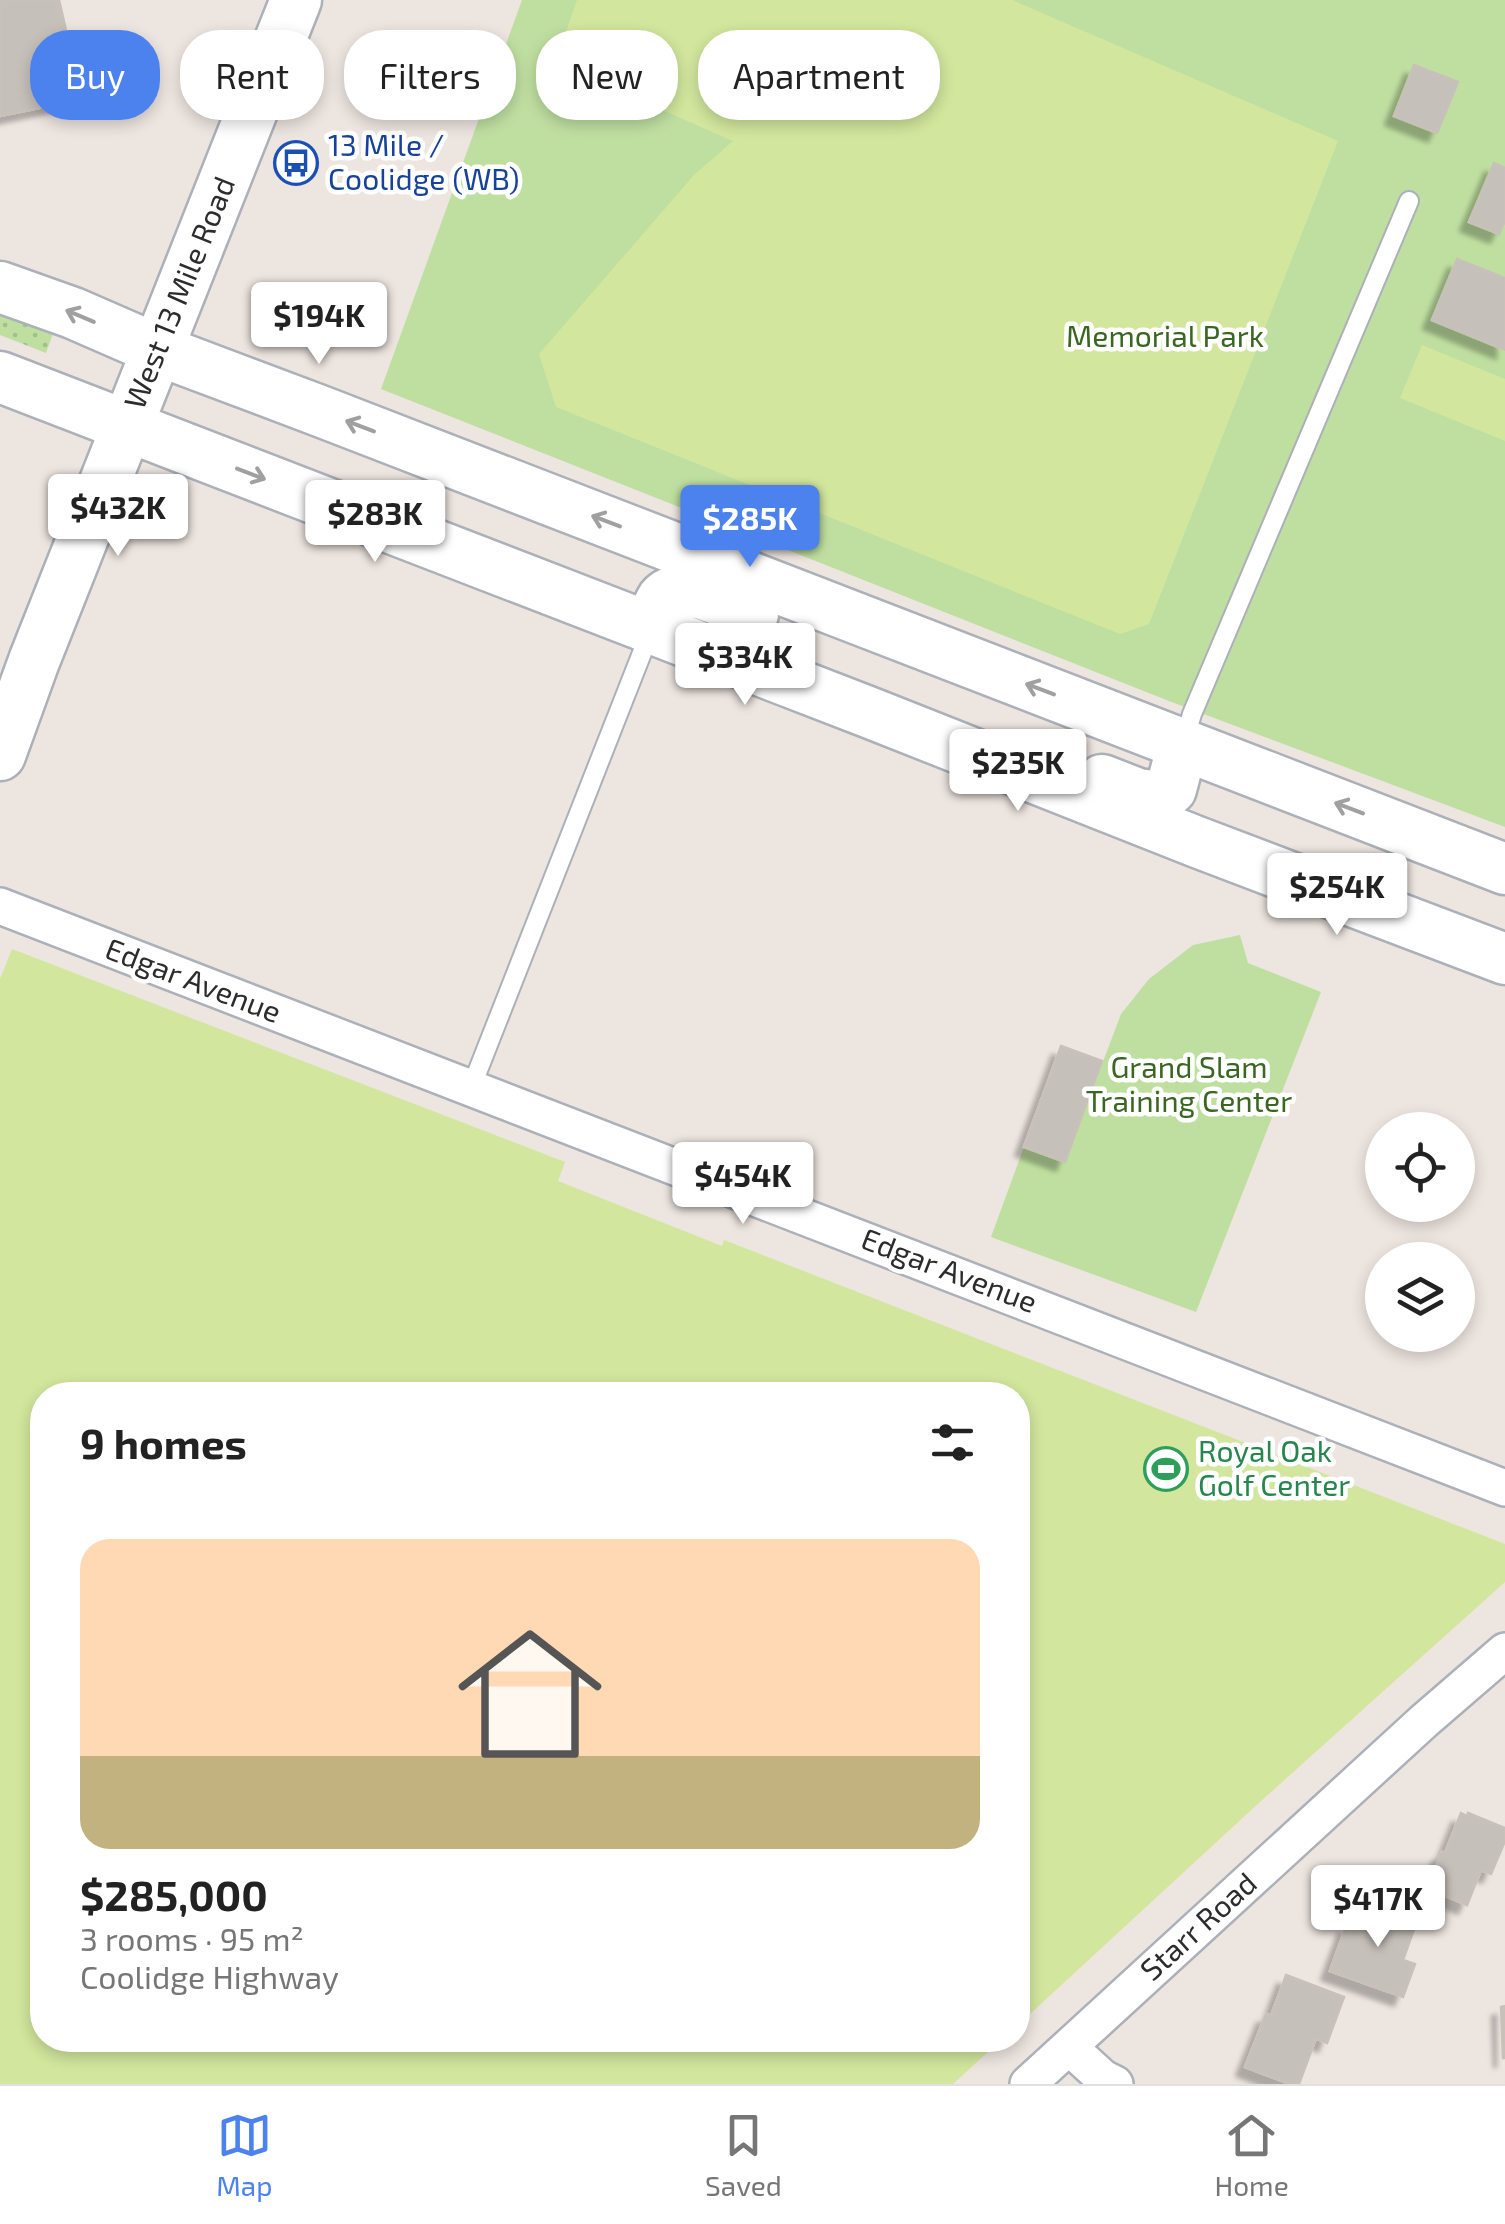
<!DOCTYPE html>
<meta charset="utf-8">
<style>
body{margin:0;font-family:"Exo 2",sans-serif;background:#f6f6f6;color:#222;height:100vh;display:flex;flex-direction:column;font-size:38px;white-space:nowrap}
*{box-sizing:border-box;margin:0}
p{font-size:32px;color:#767676}
.icon{flex:none;width:55px;height:55px;fill:none;stroke:currentColor;stroke-width:2;stroke-linecap:round;stroke-linejoin:round}
.map{position:relative;flex:1;overflow:hidden}
.drawer{position:absolute;left:30px;top:1382px;width:1000px;height:670px;display:flex;flex-direction:column;background:#fff;border-radius:40px;box-shadow:0 5px 15px #0003}
.drawer>*{flex:none}
.banner{position:absolute;left:30px;top:30px;width:1000px;height:90px;display:flex;gap:20px}
.tools{position:absolute;left:1365px;top:1112px;display:grid;gap:20px}
.tools a{display:grid;place-items:center;width:110px;height:110px;border-radius:50%;background:#fff;box-shadow:0 5px 15px #0003;font-size:50px}
.price{position:absolute;translate:-50% -85px;padding:0 22px;border-radius:10px;background:#fff;color:#222;font-size:32px;line-height:65px;filter:drop-shadow(0 2px 5px #0008)}
.price::after{content:'';position:absolute;left:50%;top:60px;width:30px;height:22px;margin-left:-15px;background:inherit;clip-path:polygon(0 0,100% 0,50% 100%)}
.price.active{background:#4b82ee;color:#fff}
ul{padding:0;list-style:none}
li{display:grid;align-content:center;gap:20px;height:530px;padding:0 50px}
li+li{border-top:2px solid #e0e0e0}
li span{display:grid;place-items:center;height:310px;border-radius:30px;color:#555}
li>.icon{margin-inline-start:auto}
span .icon{width:180px;height:180px;fill:#fffc;stroke-width:1}
li b{font-size:42px}
h2{display:flex;justify-content:space-between;align-items:center;height:120px;padding:0 50px;font-size:42px}
.pill{padding:0 35px;border-radius:40px;background:#fff;box-shadow:0 5px 15px #0003;font-size:35px;line-height:90px}
.pill.active{background:#4b82ee;color:#fff}
.dock{display:flex;justify-content:space-around;align-items:center;height:140px;border-top:2px solid #e0e0e0;background:#fff;font-size:28px;color:#767676}
.dock a{display:grid;justify-items:center;gap:5px}
.dock .active{color:#4b82ee}
.map>svg:first-child{display:block}
.grass{fill:url(#grass-dots)}
.park{fill:#bfdfa0}
.pitch{fill:#d2e69d}
.building{fill:#c6c0bb;stroke:#c8c1b9;stroke-width:2.5;filter:url(#shadow)}
.lines{fill:none;stroke-linecap:round;stroke-linejoin:round}
.lane-casing{stroke:#acb0b8;stroke-width:22}
.street-casing{stroke:#acb0b8;stroke-width:40}
.secondary-casing{stroke:#acb0b8;stroke-width:55}
.lane{stroke:#fff;stroke-width:18}
.street{stroke:#fff;stroke-width:35}
.secondary{stroke:#fff;stroke-width:50}
.oneway{stroke:#a0a0a0}
.labels{text-anchor:middle;stroke-width:9;stroke-linejoin:round;paint-order:stroke}
.transit-label{font-size:30px;fill:#164399;stroke:#fff;text-anchor:start}
.street-label{font-size:30px;fill:#2c2c2c;stroke:#fff}
.park-label{font-size:30px;fill:#396620;stroke:#fff}
.leisure-label{font-size:30px;fill:#27864d;stroke:#fff;text-anchor:start}
</style>
<div class="map">
<svg width="1505" height="2084" viewBox="0 0 1505 2084">
<defs>
<pattern id="grass-dots" width="8" height="8" patternUnits="userSpaceOnUse" patternTransform="scale(2.5)"><rect width="8" height="8" fill="#bfdfa0"/><path d="M2 2h.1M6 6h.1" fill="none" stroke="#a4c08a" stroke-width="1.8" stroke-linecap="round"/></pattern>
<filter id="shadow"><feDropShadow dx="-9" dy="9" stdDeviation="2.5" flood-color="#0004"/></filter>
</defs>
<rect width="100%" height="100%" fill="#ede5e0"/>
<path class="grass" d="M0,306L55,328L46,353L0,335Z"/>
<path class="park" d="M522,0H1505V827L1169,701L381,389Z
M1240,935L1248,963L1321,992L1196,1312L991,1237L1024,1147L1065,1162L1121,1014L1149,979L1193,945Z"/>
<path class="pitch" d="M577,0H1012L1338,141L1149,624L1120,634L556,407L539,354L694,175L733,141L555,63Z
M1422,345L1505,379V441L1400,398Z
M12,949L565,1162L558,1181L722,1246L724,1240L1505,1544V1582L1261,1801L1018,2025V1395H42V2040H1001L953,2084H0V979Z"/>
<path class="building" d="M0,0H59L82,99L0,116Z
M1414,65L1458,82L1437,133L1394,116Z
M1494,163L1505,168V221L1499,234L1469,222Z
M1457,259L1505,278V350L1432,320Z
M1061,1046L1102,1061L1065,1162L1024,1147Z
M1461,1813L1467,1816L1468,1813L1505,1828V1841L1491,1874L1481,1870L1467,1905L1427,1888L1442,1852L1445,1853Z
M1370,1901L1418,1918L1403,1960L1415,1964L1403,1997L1330,1971L1347,1924L1360,1929Z
M1286,1975L1344,1997L1327,2043L1316,2038L1299,2084H1290L1245,2067L1266,2014L1271,2016Z
M1505,2006V2058H1503L1501,2007Z"/>
<g class="lines">
<g class="lane-casing">
<path id="lane" d="M1183,744L1192,714L1409,201
M471,1088L651,630"/>
</g>
<g class="street-casing">
<path id="street" d="M0,906L1505,1488
M1069,2047L1103,2078L1115,2084
M1028,2084L1424,1721L1505,1651"/>
</g>
<g class="secondary-casing">
<path id="secondary" d="M0,287L73,313L158,350L320,411L1505,869
M0,377L868,712L1197,842L1505,959
M651,629C654,619 656,608 662,599C680,577 731,606 753,614
M0,755L34,661L296,0
M1102,780L1138,794L1160,797L1171,789L1183,744"/>
</g>
<use href="#lane" class="lane"/>
<use href="#street" class="street"/>
<use href="#secondary" class="secondary"/>
</g>
<defs><path id="oneway-shaft" d="M-6 0H5M1.5-3L5.5 0L1.5 3" fill="none" stroke-width="1.6" stroke-linecap="round" stroke-linejoin="round" transform="scale(2.5)"/></defs>
<g class="oneway">
<use href="#oneway-shaft" transform="translate(80 316) rotate(-157)"/>
<use href="#oneway-shaft" transform="translate(360 426) rotate(-159)"/>
<use href="#oneway-shaft" transform="translate(251 474) rotate(21)"/>
<use href="#oneway-shaft" transform="translate(606 521) rotate(-159)"/>
<use href="#oneway-shaft" transform="translate(1040 689) rotate(-159)"/>
<use href="#oneway-shaft" transform="translate(1349 808) rotate(-159)"/>
</g>
<defs>
<g id="bus-ring" transform="scale(2.25)"><circle r="9.5" fill="#fff" stroke="#1a4fb4" stroke-width="1.5"/><path d="M-5-6H5V4H4V6H2V4H-2V6H-4V4H-5ZM-3.5-4V0h7V-4ZM-3.5 1.2v1.5H-2V1.2ZM2 1.2v1.5H3.5V1.2Z" fill="#1a4fb4"/></g>
<g id="stadium-ring" transform="scale(2.25)"><circle r="9.5" fill="#fff" stroke="#2e9e5b" stroke-width="1.5"/><path d="M0-5a6.5 5 0 1 0 0 10a6.5 5 0 1 0 0-10ZM-3.5-1.8h7v3.6h-7Z" fill="#2e9e5b"/></g>
</defs>
<g fill-rule="evenodd">
<use href="#bus-ring" x="296" y="163"/>
<use href="#stadium-ring" x="1166" y="1469"/>
</g>
<g class="labels">
<g class="transit-label">
<text x="328" y="156">13 Mile /<tspan x="328" dy="34">Coolidge (WB)</tspan></text>
</g>
<g class="street-label">
<text transform="translate(180 293) rotate(-68)" y="10">West 13 Mile Road</text>
<text transform="translate(193 981) rotate(21)" y="10">Edgar Avenue</text>
<text transform="translate(949 1271) rotate(21)" y="10">Edgar Avenue</text>
<text transform="translate(1199 1927) rotate(-42)" y="10">Starr Road</text>
</g>
<g class="park-label">
<text x="1165" y="347">Memorial Park</text>
<text x="1189" y="1078">Grand Slam<tspan x="1189" dy="34">Training Center</tspan></text>
</g>
<g class="leisure-label">
<text x="1198" y="1462">Royal Oak<tspan x="1198" dy="34">Golf Center</tspan></text>
</g>
</g>
</svg>
<div class="tools">
<a><svg class="icon" aria-label="locate" viewBox="0 0 24 24"><circle cx="12" cy="12" r="6"/><path d="M12 2v4M12 18v4M2 12h4M18 12h4"/></svg></a>
<a><svg class="icon" aria-label="layers" viewBox="0 0 24 24"><path d="M12 4l9 5-9 5-9-5zM3 14l9 5 9-5"/></svg></a>
</div>
<b class="price" style="left:319px;top:367px">$194K</b>
<b class="price" style="left:118px;top:559px">$432K</b>
<b class="price" style="left:375px;top:565px">$283K</b>
<b class="price active" style="left:750px;top:570px">$285K</b>
<b class="price" style="left:745px;top:708px">$334K</b>
<b class="price" style="left:1018px;top:814px">$235K</b>
<b class="price" style="left:1337px;top:938px">$254K</b>
<b class="price" style="left:743px;top:1227px">$454K</b>
<b class="price" style="left:1378px;top:1950px">$417K</b>
<div class="banner">
<a class="pill active">Buy</a>
<a class="pill">Rent</a>
<a class="pill">Filters</a>
<a class="pill">New</a>
<a class="pill">Apartment</a>
</div>
<section class="drawer">
<h2>9 homes<svg class="icon" aria-label="filters" viewBox="0 0 24 24"><path d="M4 7h16M4 17h16"/><circle cx="9" cy="7" r="2"/><circle cx="15" cy="17" r="2"/></svg></h2>
<ul>
<li><span style="background:linear-gradient(#ffd9b3 70%,#c2b280 0)"><svg class="icon" aria-label="home" viewBox="0 0 24 24"><path d="M3 11l9-7 9 7M6 9v11h12V9"/></svg></span><div><b>$285,000</b><p>3 rooms · 95 m²</p><p>Coolidge Highway</p></div></li>
</ul>
</section>
</div>
<nav class="dock">
<a class="active"><svg class="icon" aria-label="map" viewBox="0 0 24 24"><path d="M3 6l6-2 6 2 6-2v14l-6 2-6-2-6 2zM9 4v14M15 6v14"/></svg>Map</a>
<a><svg class="icon" aria-label="saved" viewBox="0 0 24 24"><path d="M7 4h10v16l-5-4-5 4z"/></svg>Saved</a>
<a><svg class="icon" aria-label="home" viewBox="0 0 24 24"><path d="M3 11l9-7 9 7M6 9v11h12V9"/></svg>Home</a>
</nav>
